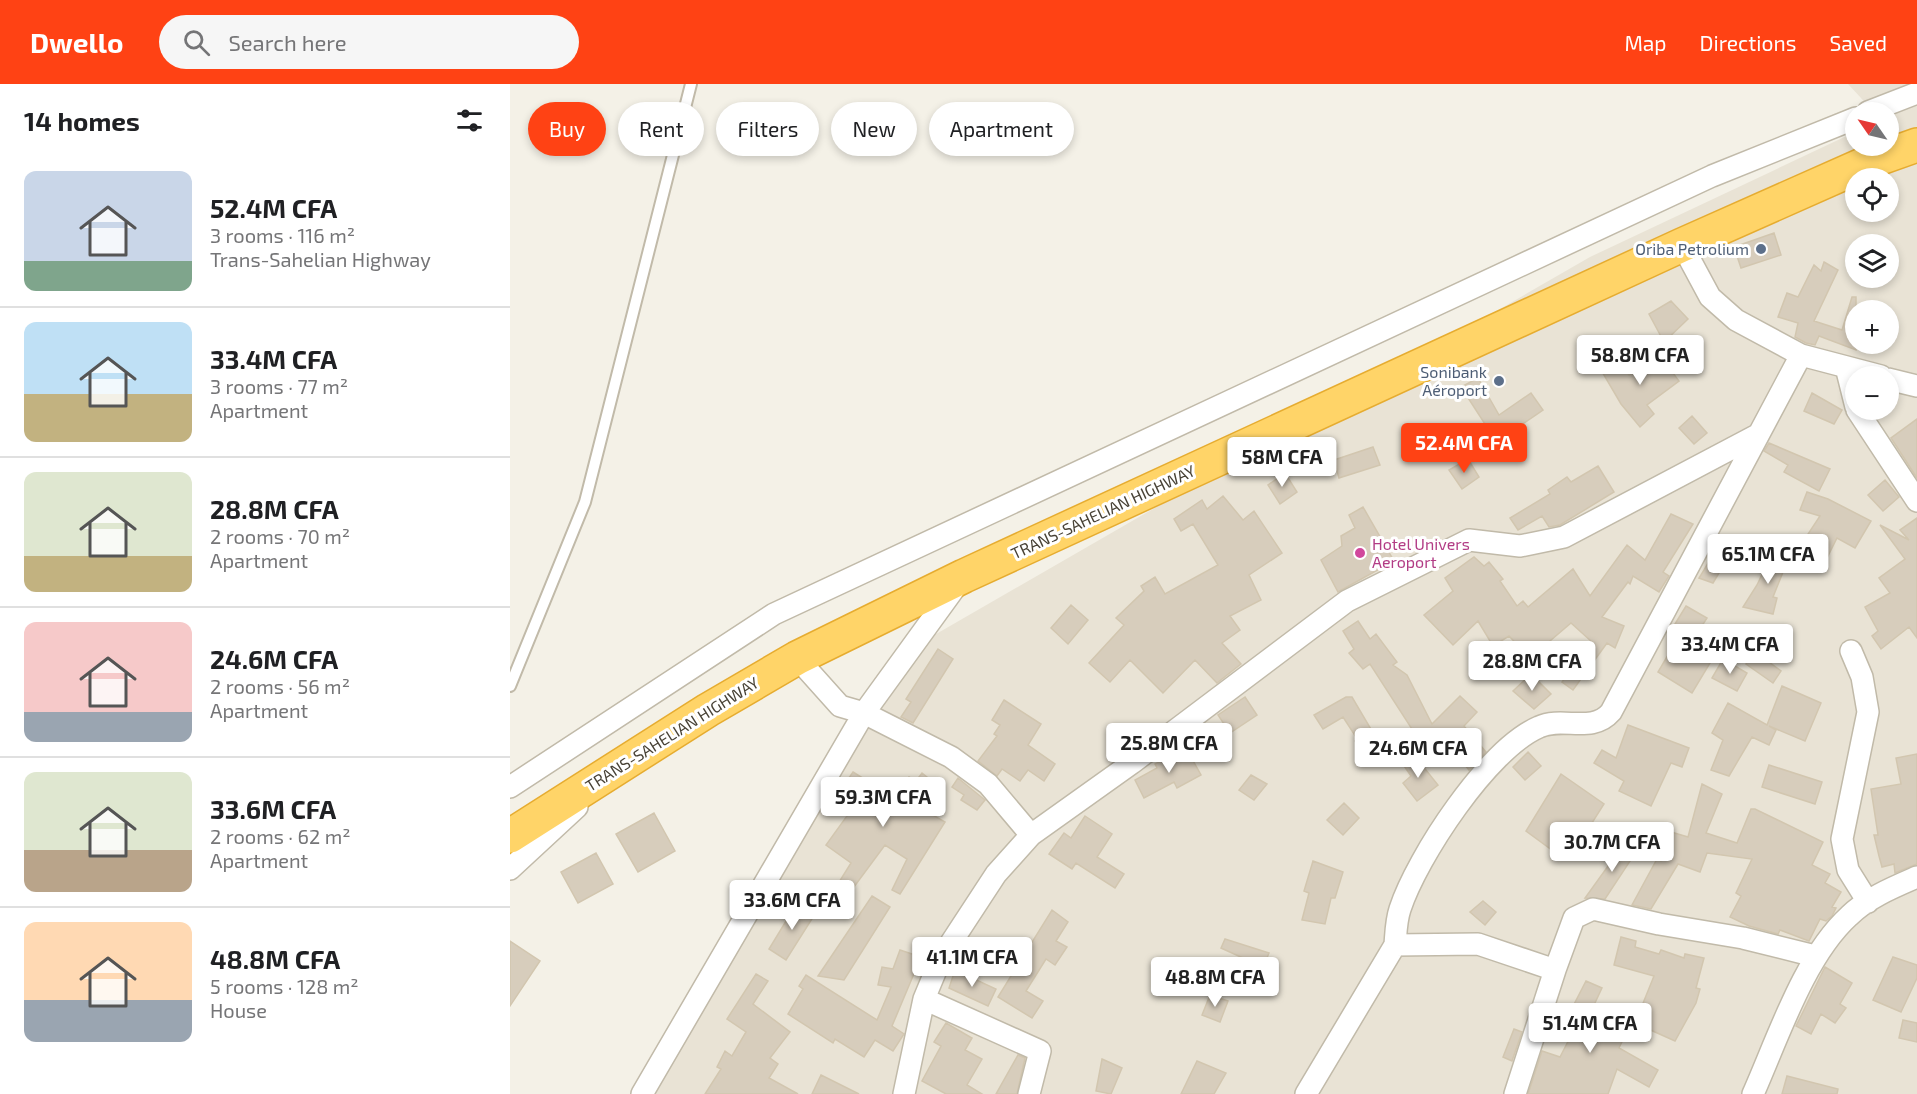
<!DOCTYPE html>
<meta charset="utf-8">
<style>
body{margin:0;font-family:"Exo 2",sans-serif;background:#f6f6f6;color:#202124;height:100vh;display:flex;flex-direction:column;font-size:22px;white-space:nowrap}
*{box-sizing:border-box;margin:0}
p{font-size:20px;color:#757577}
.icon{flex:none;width:33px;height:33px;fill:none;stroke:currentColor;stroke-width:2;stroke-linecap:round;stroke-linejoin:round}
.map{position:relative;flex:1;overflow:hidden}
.details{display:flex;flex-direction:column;background:#fff;width:510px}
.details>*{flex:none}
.hud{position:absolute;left:18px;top:18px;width:570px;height:54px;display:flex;gap:12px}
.needle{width:39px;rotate:304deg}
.tools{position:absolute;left:1335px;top:18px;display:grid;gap:12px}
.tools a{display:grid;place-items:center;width:54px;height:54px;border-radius:50%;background:#fff;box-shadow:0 3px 9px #0003;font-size:30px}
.price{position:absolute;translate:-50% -51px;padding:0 14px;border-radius:6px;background:#fff;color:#222;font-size:20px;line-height:39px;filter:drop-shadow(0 2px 3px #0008)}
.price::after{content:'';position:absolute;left:50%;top:36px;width:18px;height:14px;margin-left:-9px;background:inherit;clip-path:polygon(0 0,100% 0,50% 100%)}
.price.active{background:#ff4214;color:#fff}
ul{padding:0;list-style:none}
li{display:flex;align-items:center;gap:18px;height:150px;padding:0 24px}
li+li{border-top:2px solid #e0e0e0}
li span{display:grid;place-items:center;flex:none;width:168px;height:120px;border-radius:12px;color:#555}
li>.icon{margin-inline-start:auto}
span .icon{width:72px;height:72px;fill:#fffc;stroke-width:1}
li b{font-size:26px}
h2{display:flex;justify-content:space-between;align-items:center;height:72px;padding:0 24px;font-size:26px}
.chip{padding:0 21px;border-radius:27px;background:#fff;box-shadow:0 3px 9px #0003;font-size:21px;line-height:54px}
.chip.active{background:#ff4214;color:#fff}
header{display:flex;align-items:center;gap:36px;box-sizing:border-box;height:84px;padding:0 30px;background:#ff4214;color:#fff}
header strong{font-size:28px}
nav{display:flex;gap:33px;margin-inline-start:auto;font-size:21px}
.search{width:420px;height:54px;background:#f6f6f6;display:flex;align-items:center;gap:15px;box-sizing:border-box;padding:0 21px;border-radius:33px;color:#757577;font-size:22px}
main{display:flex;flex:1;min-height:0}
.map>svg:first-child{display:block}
.residential{fill:#e9e3d5;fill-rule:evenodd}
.building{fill:#d7cdbc;stroke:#d2c6af;stroke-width:1.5}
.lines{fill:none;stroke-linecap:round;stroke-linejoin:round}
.lane-casing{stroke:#c1baa9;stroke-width:14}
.street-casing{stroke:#c1baa9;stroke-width:24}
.highway-casing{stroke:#e6ac30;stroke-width:36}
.lane{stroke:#fff;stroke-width:10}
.street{stroke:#fff;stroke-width:21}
.highway{stroke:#ffd468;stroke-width:33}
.service-dot{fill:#5c6f8a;stroke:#fff;stroke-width:2}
.hotel-dot{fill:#d1479c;stroke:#fff;stroke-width:2}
.labels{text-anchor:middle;stroke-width:6;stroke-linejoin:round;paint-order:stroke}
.service-label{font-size:16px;fill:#4e5e75;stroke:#fff;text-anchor:end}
.street-label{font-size:16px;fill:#484236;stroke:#fff}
.hotel-label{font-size:16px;fill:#b23c85;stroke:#fff;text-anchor:start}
</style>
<header>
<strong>Dwello</strong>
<div class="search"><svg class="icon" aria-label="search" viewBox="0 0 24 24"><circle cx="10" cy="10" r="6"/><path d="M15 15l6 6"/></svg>Search here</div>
<nav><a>Map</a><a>Directions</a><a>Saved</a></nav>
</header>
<main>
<section class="details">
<h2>14 homes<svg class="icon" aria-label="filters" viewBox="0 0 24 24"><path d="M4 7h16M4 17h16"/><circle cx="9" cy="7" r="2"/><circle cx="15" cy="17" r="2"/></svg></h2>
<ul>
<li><span style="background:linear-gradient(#c9d6e8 75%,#7fa58c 0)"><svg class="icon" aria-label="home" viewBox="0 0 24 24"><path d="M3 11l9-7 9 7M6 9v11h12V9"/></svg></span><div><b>52.4M CFA</b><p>3 rooms · 116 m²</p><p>Trans-Sahelian Highway</p></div></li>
<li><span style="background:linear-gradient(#bfe0f5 60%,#c2b280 0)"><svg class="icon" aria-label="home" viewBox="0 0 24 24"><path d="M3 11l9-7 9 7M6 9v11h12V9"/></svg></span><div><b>33.4M CFA</b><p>3 rooms · 77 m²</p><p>Apartment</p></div></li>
<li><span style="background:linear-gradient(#dfe7d0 70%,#c2b280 0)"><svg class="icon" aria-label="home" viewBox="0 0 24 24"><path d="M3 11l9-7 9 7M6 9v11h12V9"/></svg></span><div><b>28.8M CFA</b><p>2 rooms · 70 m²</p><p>Apartment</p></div></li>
<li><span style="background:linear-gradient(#f6c9c9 75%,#9aa5b1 0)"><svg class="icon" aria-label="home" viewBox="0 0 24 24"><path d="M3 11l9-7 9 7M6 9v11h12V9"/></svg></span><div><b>24.6M CFA</b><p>2 rooms · 56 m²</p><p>Apartment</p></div></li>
<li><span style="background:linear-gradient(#dfe7d0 65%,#b9a48a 0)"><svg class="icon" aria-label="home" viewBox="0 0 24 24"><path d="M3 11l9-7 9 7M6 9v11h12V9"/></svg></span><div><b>33.6M CFA</b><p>2 rooms · 62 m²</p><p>Apartment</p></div></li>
<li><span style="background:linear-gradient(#ffd9b3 65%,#9aa5b1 0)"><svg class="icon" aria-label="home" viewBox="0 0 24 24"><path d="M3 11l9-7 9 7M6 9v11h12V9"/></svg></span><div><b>48.8M CFA</b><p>5 rooms · 128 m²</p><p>House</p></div></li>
</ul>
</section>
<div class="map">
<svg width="1407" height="1010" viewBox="0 0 1407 1010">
<rect width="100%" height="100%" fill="#f4f1e7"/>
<path class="residential" d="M1338,0H1407V1010H126L414,557L1080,173L1345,48L1346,62H1378V28H1364ZM1346,94H1378V128H1346ZM1346,160H1378V194H1346ZM1346,226H1378V260H1346ZM1346,292H1378V326H1346Z"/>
<path class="building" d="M1264,149L1271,171L1231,184L1224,163Z
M1314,178L1328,186L1304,237L1332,246L1342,213H1346V266L1309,252L1305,261L1296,259L1285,253L1288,239L1268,233L1277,209L1288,213L1304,181L1311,187Z
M1161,217L1178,235L1154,258L1139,230Z
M1148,269L1169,297L1137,321L1144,330L1130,343L1111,320L1091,286L1109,274L1119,291Z
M968,294L989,331L1021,309L1033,326L1004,346L1002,341L972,360L964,346L975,340L951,303Z
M1302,309L1332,326L1324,340L1294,327Z
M1182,332L1197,349L1184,360L1169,344Z
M1407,335V394L1381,354Z
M1259,359L1320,385L1309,407L1274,388L1278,381L1254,367Z
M863,363L870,381L829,394L824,376Z
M958,375L969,393L952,405L939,386Z
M1088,382L1104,408L1050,441L1039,443L1032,432L1008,446L1000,434L1040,410L1038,406L1057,393L1061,398Z
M775,389L787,408L770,420L758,401Z
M1375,396L1389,413L1373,427L1358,411Z
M1297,408L1318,415L1361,437L1345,464L1327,454L1313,482L1291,471L1301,451L1298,450L1310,432L1290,426Z
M713,412L733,436L744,427L772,469L739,491L751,516L720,532L730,546L712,559L731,580L707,599L685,576L653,609L620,576L600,598L579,579L614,541L606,534L634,507L631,502L645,493L655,510L708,481L683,440L671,447L664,435L692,416L697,425Z
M853,423L884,477L828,508L811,476L832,462L831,452L845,444L839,431Z
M1161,430L1183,440L1153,488L1159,492L1149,508L1123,492L1120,500L1118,498L1092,533L1114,542L1105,564L1097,559L1063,606L1052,598L1082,558L1061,539L1020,574L999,552L983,562L968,537L943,561L914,531L943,507L935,494L964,473L974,482L979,478L993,495L990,497L1007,522L1013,517L1018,523L1063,485L1080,512L1117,461L1135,476Z
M1407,434V554L1399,543L1371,565L1362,552L1368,547L1355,523L1380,509L1369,494L1395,475L1370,441L1399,456L1390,446Z
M1264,465L1279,473L1263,513L1267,514L1263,530L1233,523L1247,501Z
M1200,476L1212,484L1203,499L1189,494Z
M561,521L578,536L558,560L541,544Z
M1176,522L1197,534L1177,565L1200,579L1182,609L1148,588L1174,544L1165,540Z
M848,537L860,555L866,550L887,578L883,581L897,591L922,640L950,612L967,628L954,642L976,668L959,686L939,661L920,673L860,580L853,585L839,569L844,565L833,547Z
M1247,562L1264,569L1259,578L1271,587L1263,599L1236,580Z
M428,565L443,575L403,639L391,633L401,618L396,615Z
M1213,575L1237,589L1227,607L1202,594Z
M1021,590L1041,610L1024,625L1003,607Z
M1272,602L1311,619L1295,657L1259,642L1266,646L1259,661L1242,653L1219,692L1201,686L1213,656L1202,649L1218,619L1257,641Z
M735,613L747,631L720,649L708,631Z
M836,613H842L865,652L867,664L854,674L845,657L848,656L833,633L813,645L804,631Z
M494,616L531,640L518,661L545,680L534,697L518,686L510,697L492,685L487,692L468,677L487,652L484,650L490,641L482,636Z
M1118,641L1179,664L1172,683L1161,679L1141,722L1109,707L1114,697L1084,679L1092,666L1106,674Z
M676,664L691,691L667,704L664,698L634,714L625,696L647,684L645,680Z
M1018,668L1031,682L1015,696L1003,683Z
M1407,670V780L1385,789L1384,780L1372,783L1369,772L1364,751H1368L1361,705L1391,700L1386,674Z
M904,671L928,701L907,717L893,699L901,692L892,679Z
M1259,681L1312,698L1305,720L1252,703Z
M343,688L384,714L399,693L406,697L412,689L423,698L407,722L435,738L390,810L382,806L397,775L375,761L338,811L326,803L341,779L316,761L337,732L324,722L333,709L330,707Z
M1051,690L1094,720L1075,750L1069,746L1050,772L1016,747Z
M741,691L757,700L744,716L729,706Z
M448,694L475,716L467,726L451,716L454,711L442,703Z
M1192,700L1212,710L1196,749L1227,759L1241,725H1245L1313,758L1302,781L1320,790L1315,799L1331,808L1322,823L1326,824L1322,832L1316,837L1310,835L1299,857L1270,846L1268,850L1239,842L1220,833L1231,812L1226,809L1242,775L1197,769L1190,788L1168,780L1141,825L1122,821L1147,775L1151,777L1161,748L1178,753Z
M834,719L849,734L833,751L817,736Z
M144,729L165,767L128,788L106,750Z
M575,732L602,750L587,773L614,790L605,804L566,779L562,785L539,770L554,749L561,754Z
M1114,760L1128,765L1095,815L1075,814Z
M86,769L103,800L68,819L51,788Z
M803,777L833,788L825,814H821L815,840L792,836L799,809L794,807Z
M362,812L380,823L334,896L308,892Z
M973,817L986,828L975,841L960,828Z
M287,819L305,830L276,876L259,865Z
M542,826L558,838L546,857L557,863L545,881L536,875L516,907L533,917L522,934L488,913Z
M1111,853L1126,857L1125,863L1149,870L1151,866L1174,874L1175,870L1194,874L1186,904L1190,905L1186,919L1165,957L1125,939L1144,892L1104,881Z
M715,855L759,869L753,883L711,864Z
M0,857L30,877L0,922Z
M390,866L411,873L382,942L394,950L383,967L365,956L354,973L325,955L323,959L278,930L293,905L289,902L296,891L367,936L381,903L368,901L372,883L383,885Z
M1383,873L1407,881V894L1391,928L1363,916Z
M1315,883L1342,899L1330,920L1336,924L1325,939L1311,930L1301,950L1286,942Z
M445,886L486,905L478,922L439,904Z
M246,890L258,897L243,920L280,948L260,974L268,980L259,994L288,1010H195L211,985L207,983L215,967L222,972L236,948L217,935Z
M1076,897L1092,904L1084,921L1121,939L1109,964L1148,986L1139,1003L1107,985L1098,1010H1018L1032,967L1050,973L1069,936L1058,932Z
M700,911L718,917L710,938L692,931Z
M1393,936L1407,939V958L1389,954Z
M436,939L462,954L455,966L472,975L457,1001L472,1010H436L412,997L431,962L424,958Z
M1004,945L1012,948L1002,977L993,973Z
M508,971L515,974L507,1010H486Z
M592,975L612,984L601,1010L586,1007Z
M687,977L716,989L704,1010H671Z
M311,991L349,1010H302Z
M1277,992L1328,1005L1327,1010H1272Z"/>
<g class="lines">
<g class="lane-casing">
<path id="lane" d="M0,602L75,418L181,0"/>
</g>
<g class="street-casing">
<path id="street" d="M1358,28L1407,9
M1172,161L1200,213L1226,236L1291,271L1371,292
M1336,283L1346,323
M1378,295L1407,302
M1347,326L1407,417
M1341,567L1352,593L1358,628L1332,755L1338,786L1358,818
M287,574L330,622L354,629L441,673L478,700L521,751
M0,703L264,530L1202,92L1346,34
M0,785L67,723
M885,861L968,860L1045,886L1064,834L1083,825L1149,840L1233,854L1305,872
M414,915L530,967L519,1010
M132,1010L354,629L449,498
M394,1010L414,915L431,874L486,790L521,751L622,679L837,517L959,456L1010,462L1054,453L1249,350
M796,1010L885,861C886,849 886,837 890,825C907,773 978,665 1029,643C1053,632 1082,650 1101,628L1291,271
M1005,1010L1045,886
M1243,1010C1268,954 1294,873 1339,832C1357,814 1384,803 1407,793"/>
</g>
<g class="highway-casing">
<path id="highway" d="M0,752L198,626L287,574L454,492L1172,161L1359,78L1407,61"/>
</g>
<use href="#lane" class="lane"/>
<use href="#street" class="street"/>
<use href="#highway" class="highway"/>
</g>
<g class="service-dot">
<circle cx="1251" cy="165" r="6"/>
<circle cx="989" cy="297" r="6"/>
</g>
<circle class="hotel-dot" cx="850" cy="469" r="6"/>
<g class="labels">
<g class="service-label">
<text x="1239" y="171">Oriba Petrolium</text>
<text x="977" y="294">Sonibank<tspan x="977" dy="18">Aéroport</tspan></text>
</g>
<g class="street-label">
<text transform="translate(593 428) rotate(-25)" y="6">TRANS-SAHELIAN HIGHWAY</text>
<text transform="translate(162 650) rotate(-32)" y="6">TRANS-SAHELIAN HIGHWAY</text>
</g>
<g class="hotel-label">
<text x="862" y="466">Hotel Univers<tspan x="862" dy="18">Aeroport</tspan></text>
</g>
</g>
</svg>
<div class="tools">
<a><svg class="needle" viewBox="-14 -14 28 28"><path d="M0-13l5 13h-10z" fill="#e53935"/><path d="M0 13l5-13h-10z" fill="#757577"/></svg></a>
<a><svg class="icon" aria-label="locate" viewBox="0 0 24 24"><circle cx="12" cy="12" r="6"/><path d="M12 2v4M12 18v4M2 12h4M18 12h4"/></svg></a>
<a><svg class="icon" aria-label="layers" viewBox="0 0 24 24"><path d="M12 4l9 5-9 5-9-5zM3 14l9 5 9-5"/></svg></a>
<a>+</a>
<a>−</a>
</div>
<b class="price" style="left:1130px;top:302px">58.8M CFA</b>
<b class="price active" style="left:954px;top:390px">52.4M CFA</b>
<b class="price" style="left:772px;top:404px">58M CFA</b>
<b class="price" style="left:1258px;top:501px">65.1M CFA</b>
<b class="price" style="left:1220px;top:591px">33.4M CFA</b>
<b class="price" style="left:1022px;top:608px">28.8M CFA</b>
<b class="price" style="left:659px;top:690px">25.8M CFA</b>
<b class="price" style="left:908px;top:695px">24.6M CFA</b>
<b class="price" style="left:373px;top:744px">59.3M CFA</b>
<b class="price" style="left:1102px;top:789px">30.7M CFA</b>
<b class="price" style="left:282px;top:847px">33.6M CFA</b>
<b class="price" style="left:462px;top:904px">41.1M CFA</b>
<b class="price" style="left:705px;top:924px">48.8M CFA</b>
<b class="price" style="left:1080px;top:970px">51.4M CFA</b>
<div class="hud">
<a class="chip active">Buy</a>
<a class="chip">Rent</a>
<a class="chip">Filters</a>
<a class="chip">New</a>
<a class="chip">Apartment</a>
</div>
</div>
</main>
